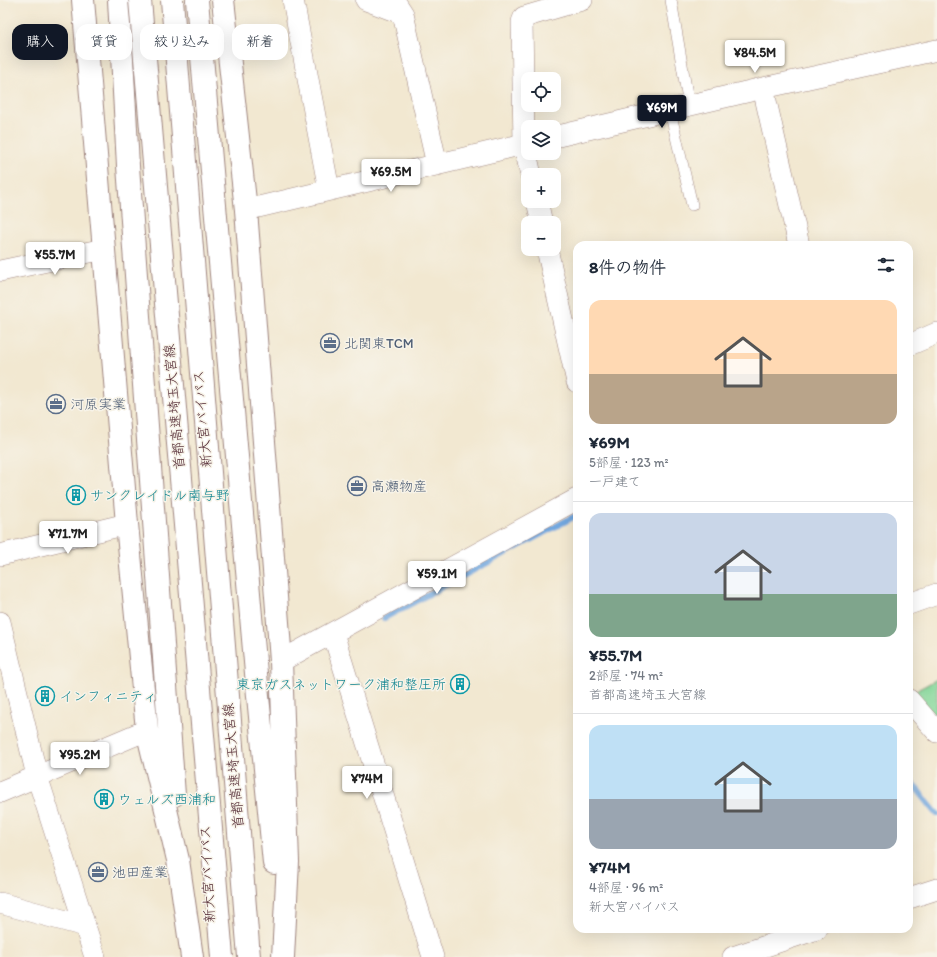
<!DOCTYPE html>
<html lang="ja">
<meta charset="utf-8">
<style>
body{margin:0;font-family:Itim,"Klee One",sans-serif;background:#f6f6f7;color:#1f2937;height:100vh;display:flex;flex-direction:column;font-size:15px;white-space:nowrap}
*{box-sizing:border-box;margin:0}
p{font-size:13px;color:#747a83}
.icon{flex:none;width:22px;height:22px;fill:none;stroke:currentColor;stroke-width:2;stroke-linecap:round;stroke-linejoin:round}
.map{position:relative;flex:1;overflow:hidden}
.sheet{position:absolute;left:573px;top:241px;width:340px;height:692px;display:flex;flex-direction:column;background:#fff;border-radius:12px;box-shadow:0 4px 16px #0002}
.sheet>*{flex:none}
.top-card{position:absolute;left:12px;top:24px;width:380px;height:36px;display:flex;gap:8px}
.tools{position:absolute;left:521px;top:72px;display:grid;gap:8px}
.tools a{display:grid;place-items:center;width:40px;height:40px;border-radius:8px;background:#fff;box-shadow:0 4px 16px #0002;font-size:20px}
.price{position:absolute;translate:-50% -34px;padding:0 9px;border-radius:4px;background:#fff;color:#222;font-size:13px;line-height:26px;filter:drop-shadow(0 1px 2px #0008)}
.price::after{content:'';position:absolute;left:50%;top:24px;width:12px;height:9px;margin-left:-6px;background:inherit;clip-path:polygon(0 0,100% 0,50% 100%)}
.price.on{background:#111827;color:#fff}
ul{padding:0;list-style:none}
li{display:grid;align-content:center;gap:8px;height:212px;padding:0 16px}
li+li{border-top:1px solid #e0e1e3}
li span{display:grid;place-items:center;height:124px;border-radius:12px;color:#555}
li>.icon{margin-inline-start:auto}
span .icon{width:72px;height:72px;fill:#fffc;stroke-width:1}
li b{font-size:17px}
h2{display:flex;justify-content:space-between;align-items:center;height:48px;padding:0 16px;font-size:17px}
.tag{padding:0 14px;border-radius:12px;background:#fff;box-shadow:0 4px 16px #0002;font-size:14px;line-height:36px}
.tag.on{background:#111827;color:#fff}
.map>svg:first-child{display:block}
.green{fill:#82d698;stroke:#667a62}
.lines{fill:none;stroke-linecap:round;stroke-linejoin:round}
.stream{stroke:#72a7df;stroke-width:6}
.lane-casing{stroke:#9e847e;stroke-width:12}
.street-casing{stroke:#9e847e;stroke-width:22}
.highway-casing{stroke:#9e847e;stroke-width:24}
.lane{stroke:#fff;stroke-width:11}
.street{stroke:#fff;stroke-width:21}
.highway{stroke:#fff;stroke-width:22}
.highway-bridge-casing{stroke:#9e847e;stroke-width:24;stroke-linecap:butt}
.highway-bridge{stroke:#fff;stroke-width:22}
.labels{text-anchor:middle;stroke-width:3;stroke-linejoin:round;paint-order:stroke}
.service-label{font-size:14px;fill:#4e5e75;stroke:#f7f3e8;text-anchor:start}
.street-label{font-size:14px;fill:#4a1f2b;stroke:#f7f3e8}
.culture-label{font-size:14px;fill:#0d838f;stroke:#f7f3e8;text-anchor:start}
</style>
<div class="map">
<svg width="937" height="957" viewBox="0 0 937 957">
<rect width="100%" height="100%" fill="#f7f3e8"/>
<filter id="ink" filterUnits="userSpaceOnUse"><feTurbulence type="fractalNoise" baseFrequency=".025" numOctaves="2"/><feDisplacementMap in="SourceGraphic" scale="8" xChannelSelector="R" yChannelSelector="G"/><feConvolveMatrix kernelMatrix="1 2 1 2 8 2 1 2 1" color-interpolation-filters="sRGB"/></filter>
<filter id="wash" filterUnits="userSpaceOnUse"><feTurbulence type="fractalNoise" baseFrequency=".012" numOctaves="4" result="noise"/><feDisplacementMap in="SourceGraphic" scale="16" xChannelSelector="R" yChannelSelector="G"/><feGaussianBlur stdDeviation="0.9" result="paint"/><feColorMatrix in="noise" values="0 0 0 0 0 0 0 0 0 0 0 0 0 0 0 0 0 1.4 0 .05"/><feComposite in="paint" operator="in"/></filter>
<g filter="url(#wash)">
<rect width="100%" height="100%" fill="#f2e8d1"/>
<path class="green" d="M937,679V723L910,694Z"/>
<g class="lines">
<path class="stream" d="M384,618L577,515
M909,779L937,814"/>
</g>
</g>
<g filter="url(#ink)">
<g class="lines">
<g class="lane-casing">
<path id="lane" d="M671,0L689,106
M670,111L692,205"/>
</g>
<g class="street-casing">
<path id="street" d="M293,0L329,190
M366,0L403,14
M394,0L403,14L437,165
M554,137L763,88
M531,175L524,144L522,22L524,17L582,0
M537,201L542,223
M246,210L528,143
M799,245L763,88L937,50
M547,249L577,382
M0,271L104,249
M909,345L937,333
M0,555L127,524
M909,604L937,594
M0,622L37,776L95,957
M333,633L433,957
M281,661L577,499
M909,700L937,732
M0,792L147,730
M909,898L937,889
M0,903L85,926
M733,957L817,929"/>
</g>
<g class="highway-casing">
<path id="highway" d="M83,0L127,524L147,730L178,860L192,957
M119,0L128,166L174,795
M197,0L258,696L274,863
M223,0L246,210L281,661L288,862L283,957"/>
</g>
<use href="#lane" class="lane"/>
<use href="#street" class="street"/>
<use href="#highway" class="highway"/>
<g class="highway-bridge-casing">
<path id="highway-bridge" d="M140,0L222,957
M172,0L249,957"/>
</g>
<use href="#highway-bridge" class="highway-bridge"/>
</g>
</g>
<defs>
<g id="office-ring" transform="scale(1)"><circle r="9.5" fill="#f7f3e8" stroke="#5c6f8a" stroke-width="1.5"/><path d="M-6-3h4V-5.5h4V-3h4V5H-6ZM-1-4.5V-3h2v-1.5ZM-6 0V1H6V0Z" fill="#5c6f8a"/></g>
<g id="building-ring" transform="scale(1)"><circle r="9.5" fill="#f7f3e8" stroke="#0f9aa8" stroke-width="1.5"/><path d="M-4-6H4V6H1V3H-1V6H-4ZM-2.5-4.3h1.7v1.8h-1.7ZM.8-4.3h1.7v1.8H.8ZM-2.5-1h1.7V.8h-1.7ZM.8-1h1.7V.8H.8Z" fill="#0f9aa8"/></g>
</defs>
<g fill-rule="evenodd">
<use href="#office-ring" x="330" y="343"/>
<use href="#office-ring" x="56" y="404"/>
<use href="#office-ring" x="357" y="486"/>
<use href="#building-ring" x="76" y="495"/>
<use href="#building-ring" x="460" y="684"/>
<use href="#building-ring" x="45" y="696"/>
<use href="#building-ring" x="104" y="799"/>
<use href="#office-ring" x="98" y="872"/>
</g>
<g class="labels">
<g class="service-label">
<text x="344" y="348">北関東TCM</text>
<text x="70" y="409">河原実業</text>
<text x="371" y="491">高瀬物産</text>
<text x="112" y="877">池田産業</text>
</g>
<g class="street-label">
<text transform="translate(174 407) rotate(-95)" y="5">首都高速埼玉大宮線</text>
<text transform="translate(202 419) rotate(-95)" y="5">新大宮バイパス</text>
<text transform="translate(233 766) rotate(-95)" y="5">首都高速埼玉大宮線</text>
<text transform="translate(207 874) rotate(-93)" y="5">新大宮バイパス</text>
</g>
<g class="culture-label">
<text x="90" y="500">サンクレイドル南与野</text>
<text x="446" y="689" text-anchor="end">東京ガスネットワーク浦和整圧所</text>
<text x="59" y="701">インフィニティ</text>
<text x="118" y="804">ウェルズ西浦和</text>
</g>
</g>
</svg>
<div class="tools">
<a><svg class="icon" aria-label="locate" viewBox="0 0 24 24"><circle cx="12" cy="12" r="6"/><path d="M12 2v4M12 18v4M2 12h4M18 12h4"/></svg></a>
<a><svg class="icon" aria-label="layers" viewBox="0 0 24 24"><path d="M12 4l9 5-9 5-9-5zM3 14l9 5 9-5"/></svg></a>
<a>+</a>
<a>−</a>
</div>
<b class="price" style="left:755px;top:74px">¥84.5M</b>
<b class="price on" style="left:662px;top:129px">¥69M</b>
<b class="price" style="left:391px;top:193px">¥69.5M</b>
<b class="price" style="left:55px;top:276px">¥55.7M</b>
<b class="price" style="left:68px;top:555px">¥71.7M</b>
<b class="price" style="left:437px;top:595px">¥59.1M</b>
<b class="price" style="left:80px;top:776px">¥95.2M</b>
<b class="price" style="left:367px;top:800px">¥74M</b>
<div class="top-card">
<a class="tag on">購入</a>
<a class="tag">賃貸</a>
<a class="tag">絞り込み</a>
<a class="tag">新着</a>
</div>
<section class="sheet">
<h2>8件の物件<svg class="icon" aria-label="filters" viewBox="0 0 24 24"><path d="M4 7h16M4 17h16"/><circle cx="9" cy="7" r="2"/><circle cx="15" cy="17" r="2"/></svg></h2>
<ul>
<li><span style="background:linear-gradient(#ffd9b3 60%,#b9a48a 0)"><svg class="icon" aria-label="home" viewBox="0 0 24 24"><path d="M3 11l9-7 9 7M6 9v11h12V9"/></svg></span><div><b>¥69M</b><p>5部屋 · 123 m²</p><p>一戸建て</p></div></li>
<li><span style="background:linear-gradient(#c9d6e8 65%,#7fa58c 0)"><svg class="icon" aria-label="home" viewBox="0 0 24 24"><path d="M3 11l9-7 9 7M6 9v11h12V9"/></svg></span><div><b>¥55.7M</b><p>2部屋 · 74 m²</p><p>首都高速埼玉大宮線</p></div></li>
<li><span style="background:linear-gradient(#bfe0f5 60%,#9aa5b1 0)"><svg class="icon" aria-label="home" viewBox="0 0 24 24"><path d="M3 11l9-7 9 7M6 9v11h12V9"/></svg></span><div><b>¥74M</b><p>4部屋 · 96 m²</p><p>新大宮バイパス</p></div></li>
</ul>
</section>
</div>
